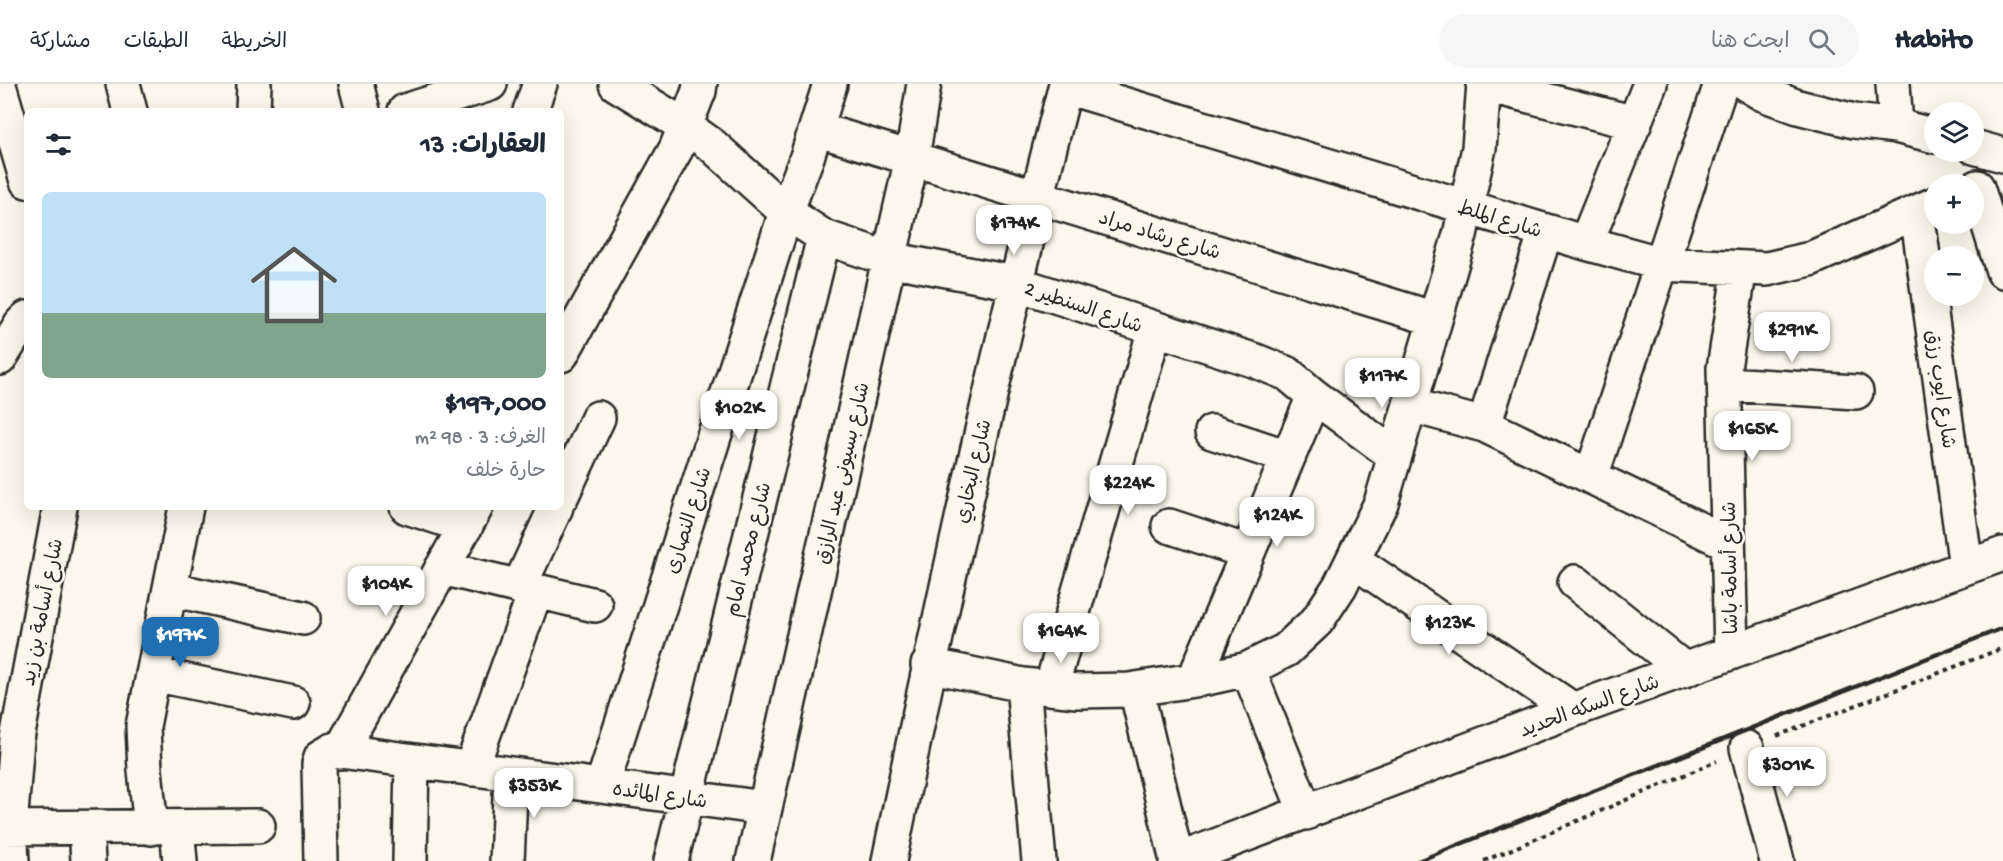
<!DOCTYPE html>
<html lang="ar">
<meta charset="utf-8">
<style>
body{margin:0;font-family:"Gochi Hand","Playpen Sans Arabic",sans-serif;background:#f6f6f7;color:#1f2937;direction:rtl;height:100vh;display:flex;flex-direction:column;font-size:22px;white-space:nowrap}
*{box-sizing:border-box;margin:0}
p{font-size:20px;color:#747a83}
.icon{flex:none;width:33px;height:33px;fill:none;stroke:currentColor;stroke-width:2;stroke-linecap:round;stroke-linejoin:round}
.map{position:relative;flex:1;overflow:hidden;direction:ltr}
.sheet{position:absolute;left:24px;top:24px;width:540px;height:402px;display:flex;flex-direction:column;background:#fff;border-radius:9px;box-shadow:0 6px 24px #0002;direction:rtl}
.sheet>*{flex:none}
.fabs{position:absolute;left:1924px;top:18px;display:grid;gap:12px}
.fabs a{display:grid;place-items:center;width:60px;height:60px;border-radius:50%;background:#fff;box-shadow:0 6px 24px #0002;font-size:30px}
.price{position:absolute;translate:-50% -51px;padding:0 14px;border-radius:12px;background:#fff;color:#222;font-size:20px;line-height:39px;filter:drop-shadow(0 2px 3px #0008)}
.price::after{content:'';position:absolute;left:50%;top:36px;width:18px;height:14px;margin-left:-9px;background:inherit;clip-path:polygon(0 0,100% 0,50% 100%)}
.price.on{background:#1f6fb2;color:#fff}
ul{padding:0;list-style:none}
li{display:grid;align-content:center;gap:12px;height:318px;padding:0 18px}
li span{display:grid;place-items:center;height:186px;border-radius:9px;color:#555}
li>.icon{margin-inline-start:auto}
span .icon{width:108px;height:108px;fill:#fffc;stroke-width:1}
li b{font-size:26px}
h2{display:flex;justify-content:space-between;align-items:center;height:72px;padding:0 18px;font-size:26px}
header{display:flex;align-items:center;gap:36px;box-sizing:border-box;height:84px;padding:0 30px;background:#fff;border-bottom:2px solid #e0e1e3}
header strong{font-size:28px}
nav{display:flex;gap:33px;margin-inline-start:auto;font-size:21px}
.search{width:420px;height:54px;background:#f6f6f7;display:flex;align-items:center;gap:15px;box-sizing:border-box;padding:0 21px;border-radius:33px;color:#747a83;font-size:22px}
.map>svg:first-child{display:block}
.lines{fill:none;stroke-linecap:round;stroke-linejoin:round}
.minor-casing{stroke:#2b2b2b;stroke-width:38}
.path{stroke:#2b2b2b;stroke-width:4;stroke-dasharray:4.5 4.5;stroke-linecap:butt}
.minor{stroke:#fbf7ec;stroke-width:33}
.rail{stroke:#2b2b2b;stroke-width:4.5}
.labels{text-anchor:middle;stroke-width:5;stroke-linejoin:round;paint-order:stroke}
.street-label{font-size:20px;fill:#2b2b2b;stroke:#fbf7ec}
</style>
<header>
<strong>Habito</strong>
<div class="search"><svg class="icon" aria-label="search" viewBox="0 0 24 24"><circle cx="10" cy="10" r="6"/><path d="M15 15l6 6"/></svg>ابحث هنا</div>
<nav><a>الخريطة</a><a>الطبقات</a><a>مشاركة</a></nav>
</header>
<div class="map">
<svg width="2003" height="777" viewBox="0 0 2003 777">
<rect width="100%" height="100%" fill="#fbf7ec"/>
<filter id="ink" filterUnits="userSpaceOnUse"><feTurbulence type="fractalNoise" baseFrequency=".0167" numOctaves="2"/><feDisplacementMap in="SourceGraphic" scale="12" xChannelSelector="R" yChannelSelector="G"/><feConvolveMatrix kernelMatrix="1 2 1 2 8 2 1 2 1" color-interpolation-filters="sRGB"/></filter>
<g filter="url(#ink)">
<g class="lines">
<g class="minor-casing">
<path id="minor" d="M123,0L130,27
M356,0L363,27
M616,0L685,42L713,62L786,128L824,153L889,175L1015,199L1256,277L1288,290L1314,312L1395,372
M1483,0L1635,39
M1746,0L1763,10L1798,23L1854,37L1896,42L1935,52
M1893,0L1896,42
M1066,3L1586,159L1662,180L1767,185L1810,175L1935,120
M0,5L27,97
M253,27L254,0
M405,27L490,0
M530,27L540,0
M816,45L1435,235
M1974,63L2003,71
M1977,103L2003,187
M1917,128L1966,483
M1586,159L1650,0
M561,271L676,65L699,7L700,0
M0,274L21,240L27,234
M1725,300L1856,308
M1410,321L1484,341L1728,459
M1484,341L1546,147
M1212,348L1288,373
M1591,393L1721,0
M561,413L598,334
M407,423L466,442
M1169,442L1248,468
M1353,476L1573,626
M442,484L595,521
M1575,498L1685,586
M170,505L303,534
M1731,569L1724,284L1740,184
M928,581L1023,601L1077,607L1129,606L1207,594L1248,585L1286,566L1317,537L1340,502L1381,419L1460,151L1479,64L1484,0
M1248,585L1306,729
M153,590L293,619
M1194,596L1314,312
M1023,601L1039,777
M1051,604L1155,245
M1136,605L1177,777
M1747,664L1777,777
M340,668L476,423
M471,685L531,520L525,499L526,488L556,423
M602,702L786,128L807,73L830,0
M0,744L258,742
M86,744L88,777
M151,744L145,686L143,642L186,423
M177,744L180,777
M12,777L10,743L17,655L60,423
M321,777L319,680L321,673L333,666L765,724
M410,777L412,677
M507,777L511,690
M671,777L824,153
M753,777L912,74L924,0
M889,777C942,517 1000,257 1066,0
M1176,777L1573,626L2003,470"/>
</g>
<path class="path" d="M1777,652L2003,564
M1484,777L1717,677"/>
<use href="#minor" class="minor"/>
<path class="rail" d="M1418,777L2003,544"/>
</g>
</g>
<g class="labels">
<g class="street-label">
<text transform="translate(1500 134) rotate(17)" y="7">شارع الملط</text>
<text transform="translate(1160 150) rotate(17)" y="7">شارع رشاد مراد</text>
<text transform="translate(1084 222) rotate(19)" y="7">شارع السنطير 2</text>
<text transform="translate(1942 305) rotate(82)" y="7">شارع ايوب رزق</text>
<text transform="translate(972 387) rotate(-77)" y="7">شارع البخاري</text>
<text transform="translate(841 389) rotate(-77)" y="7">شارع بسيونى عبد الرازق</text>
<text transform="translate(687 436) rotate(-72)" y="7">شارع النصارى</text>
<text transform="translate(747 465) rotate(-76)" y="7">شارع محمد امام</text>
<text transform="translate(1729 484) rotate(-91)" y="7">شارع أسامة باشا</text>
<text transform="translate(41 528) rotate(-79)" y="7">شارع أسامة بن زيد</text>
<text transform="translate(1589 621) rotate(-20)" y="7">شارع السكه الحديد</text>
<text transform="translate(660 710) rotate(8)" y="7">شارع المائده</text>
</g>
</g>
</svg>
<div class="fabs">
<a><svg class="icon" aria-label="layers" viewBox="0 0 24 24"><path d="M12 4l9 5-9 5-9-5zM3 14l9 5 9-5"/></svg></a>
<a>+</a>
<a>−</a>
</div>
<b class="price" style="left:1014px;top:172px">$174K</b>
<b class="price" style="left:1792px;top:279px">$291K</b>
<b class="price" style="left:1382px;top:325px">$117K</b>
<b class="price" style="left:739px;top:357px">$102K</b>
<b class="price" style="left:1752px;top:378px">$165K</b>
<b class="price" style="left:1128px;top:432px">$224K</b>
<b class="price" style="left:1277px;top:464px">$124K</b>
<b class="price" style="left:386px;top:533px">$104K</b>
<b class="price" style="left:1449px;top:572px">$123K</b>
<b class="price" style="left:1061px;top:580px">$164K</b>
<b class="price on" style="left:180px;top:584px">$197K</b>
<b class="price" style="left:1787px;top:714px">$301K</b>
<b class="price" style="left:534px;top:735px">$353K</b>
<section class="sheet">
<h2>العقارات: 13<svg class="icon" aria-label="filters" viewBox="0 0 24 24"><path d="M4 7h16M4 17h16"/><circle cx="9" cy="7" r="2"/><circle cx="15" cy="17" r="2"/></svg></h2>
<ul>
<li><span style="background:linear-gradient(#bfe0f5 65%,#7fa58c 0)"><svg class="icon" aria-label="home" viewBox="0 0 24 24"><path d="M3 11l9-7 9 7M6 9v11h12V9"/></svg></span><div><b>$197,000</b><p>الغرف: 3 · 98 m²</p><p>حارة خلف</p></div></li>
</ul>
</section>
</div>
